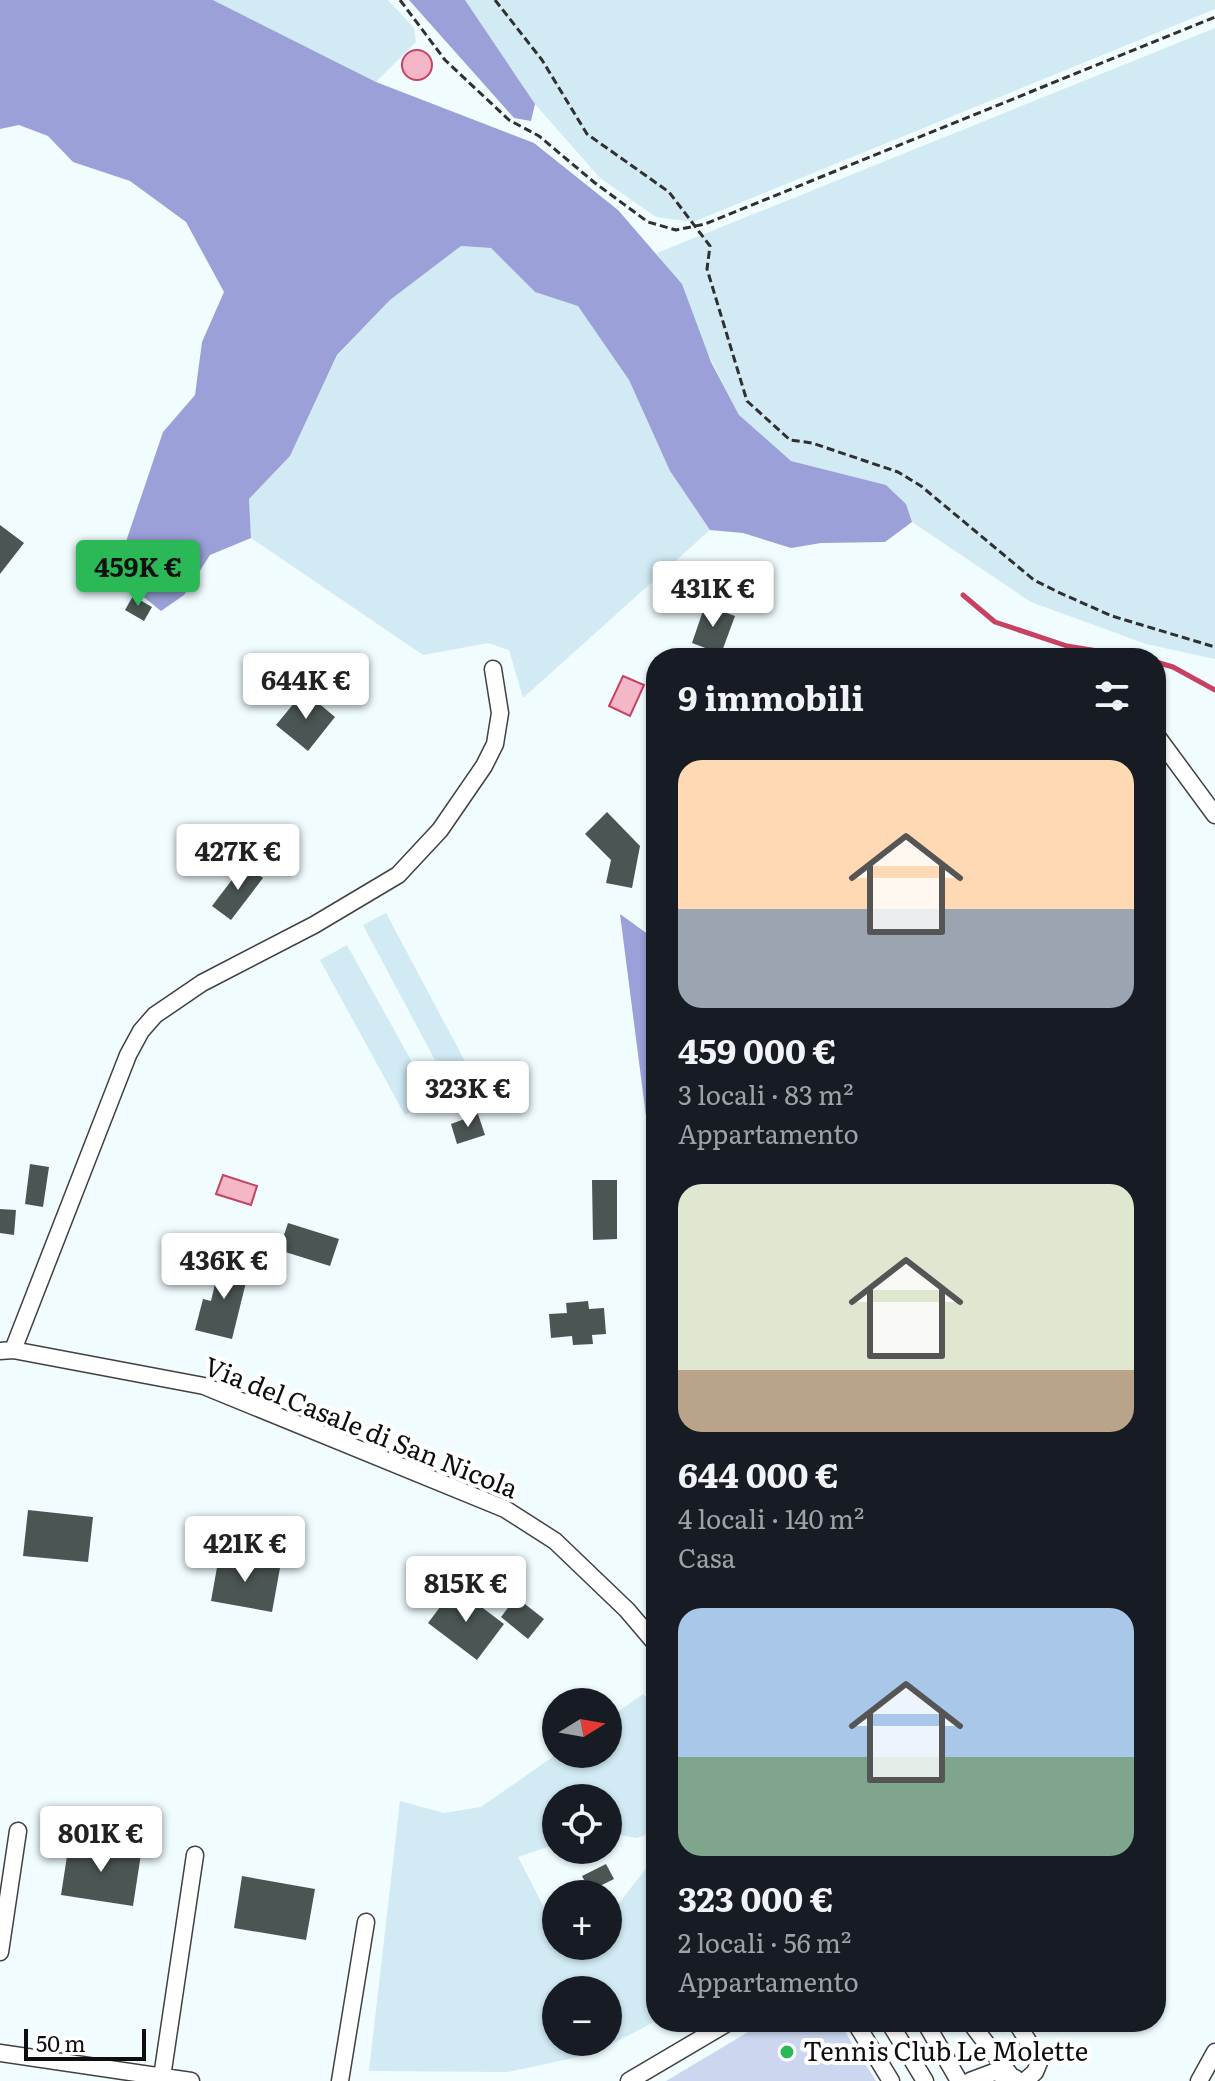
<!DOCTYPE html>
<html lang="it">
<meta charset="utf-8">
<style>
body{margin:0;font-family:Literata,serif;background:#20242c;color:#f1f3f6;height:100vh;display:flex;flex-direction:column;font-size:30px;white-space:nowrap}
*{box-sizing:border-box;margin:0}
p{font-size:26px;color:#9ea1a6}
.icon{flex:none;width:44px;height:44px;fill:none;stroke:currentColor;stroke-width:2;stroke-linecap:round;stroke-linejoin:round}
.map{position:relative;flex:1;overflow:hidden}
.drawer{position:absolute;left:646px;top:648px;width:520px;height:1384px;display:flex;flex-direction:column;background:#171b24;border-radius:32px;box-shadow:0 2px 6px #0004}
.drawer>*{flex:none}
.needle{width:52px;rotate:79deg}
.buttons{position:absolute;left:542px;top:1688px;display:grid;gap:16px}
.buttons a{display:grid;place-items:center;width:80px;height:80px;border-radius:50%;background:#171b24;box-shadow:0 2px 6px #0004;font-size:40px}
.scale{position:absolute;left:24px;bottom:20px;width:122px;box-sizing:border-box;padding-left:8px;border:4px solid #0e0e0e;border-top:0;font-size:22px;line-height:28px;white-space:nowrap;color:#0e0e0e;-webkit-text-stroke:6px #fff;paint-order:stroke}
.price{position:absolute;translate:-50% -68px;padding:0 18px;border-radius:8px;background:#fff;color:#222;font-size:26px;line-height:52px;filter:drop-shadow(0 2px 4px #0008)}
.price::after{content:'';position:absolute;left:50%;top:48px;width:24px;height:18px;margin-left:-12px;background:inherit;clip-path:polygon(0 0,100% 0,50% 100%)}
.price.selected{background:#2bb957;color:#111}
ul{padding:0;list-style:none}
li{display:grid;align-content:center;gap:16px;height:424px;padding:0 32px}
li span{display:grid;place-items:center;height:248px;border-radius:24px;color:#555}
li>.icon{margin-inline-start:auto}
span .icon{width:144px;height:144px;fill:#fffc;stroke-width:1}
li b{font-size:34px}
h2{display:flex;justify-content:space-between;align-items:center;height:96px;padding:0 32px;font-size:34px}
.map>svg:first-child{display:block}
.farmland{fill:#d1eaf4;fill-rule:evenodd}
.forest{fill:#9ba0d8}
.pitch{fill:#ccd7ef}
.water{fill:#f4b7c7;stroke:#c84062;stroke-width:2}
.lines{fill:none;stroke-linecap:round;stroke-linejoin:round}
.stream{stroke:#c84062;stroke-width:5}
.building{fill:#4b5654}
.minor-casing{stroke:#414141;stroke-width:19}
.path{stroke:#303030;stroke-width:3;stroke-dasharray:8 4;stroke-linecap:butt}
.minor{stroke:#fff;stroke-width:16}
.poi-dot{fill:#2bb957;stroke:#fff;stroke-width:3}
.labels{text-anchor:middle;stroke-width:8;stroke-linejoin:round;paint-order:stroke}
.street-label{font-size:26px;fill:#0e0e0e;stroke:#fff}
.poi-label{font-size:26px;fill:#0e0e0e;stroke:#fff;text-anchor:start}
</style>
<div class="map">
<svg width="1215" height="2081" viewBox="0 0 1215 2081">
<rect width="100%" height="100%" fill="#f0fcfe"/>
<path class="farmland" d="M213,0H388L414,28L416,42L376,82Z
M465,0H1215V9L693,222L656,217L600,178L535,104Z
M1215,28V659L1146,644L1031,602L912,522L906,504L886,485L791,461L739,415L657,253Z
M461,246L491,248L535,292L578,305L629,380L670,471L710,530L523,698L509,650L488,643L423,655L251,538L249,499L290,456L337,356L390,300Z
M386,913L468,1067L445,1079L363,925Z
M347,945L433,1100L405,1115L320,960Z
M643,1694L656,1709V1831L637,1838L608,1833V1798H556V1844L518,1857L556,1931V1946H608V1917L656,1856V2021L592,2054L508,2072L369,2071L400,1801L444,1813L481,1807L557,1754H608V1719ZM608,1990V2042H556V1990Z"/>
<path class="forest" d="M0,0H213L376,82L534,143L618,210L682,284L711,362L739,415L791,461L886,485L906,504L912,522L885,542L821,543L791,548L743,533L710,530L670,471L629,380L578,306L535,292L491,248L461,246L390,300L337,355L290,456L249,499L251,538L210,555L184,595L161,611L115,574L163,432L195,395L202,342L224,292L186,222L130,181L73,162L48,136L19,125L0,129Z
M409,0H465L535,104L531,121L514,118Z
M620,914L656,940V1392L647,1124Z"/>
<path class="pitch" d="M765,2022H839L876,2081H666Z"/>
<path class="water" d="M402 65a15 15 0 1 1 30 0a15 15 0 1 1-30 0Z
M623,676L644,685L630,716L609,706Z
M223,1175L257,1186L251,1205L216,1194Z"/>
<g class="lines">
<path class="stream" d="M963,595L995,622L1067,646L1140,658
M1156,662L1173,667L1215,690"/>
</g>
<path class="building" d="M0,525L24,543L0,574Z
M133,596L152,607L144,621L125,610Z
M705,605L735,616L721,654L692,643Z
M304,691L335,717L308,751L276,725Z
M607,812L640,846L632,888L606,883L611,860L585,834Z
M244,864L263,878L231,920L212,906Z
M478,1114L485,1135L457,1144L451,1124Z
M30,1164L49,1167L43,1207L25,1204Z
M592,1180H617V1239L593,1240Z
M0,1209L16,1210L14,1235L0,1233Z
M288,1223L339,1239L330,1266L279,1250Z
M221,1259L250,1266L232,1339L195,1330L203,1299L211,1301Z
M588,1301L589,1309L604,1308L606,1334L592,1335L593,1344L573,1345L572,1336L551,1338L549,1314L567,1313L566,1303Z
M28,1510L93,1517L88,1562L23,1556Z
M219,1556L280,1568L272,1612L211,1601Z
M455,1587L504,1624L477,1660L428,1623Z
M516,1597L544,1619L528,1639L501,1617Z
M69,1843L141,1854L133,1906L61,1895Z
M606,1864L614,1879L590,1891L582,1876Z
M242,1876L315,1889L306,1940L234,1928Z"/>
<g class="lines">
<g class="minor-casing">
<path id="minor" d="M1156,735L1215,815
M13,1350L128,1055L141,1031L155,1015L202,983L314,925L398,875L440,830L484,766L495,744L500,713L493,669
M0,1351L13,1350L204,1386L505,1509L555,1541L627,1610L656,1644
M0,1952L18,1831
M855,2022L891,2081
M889,2022L925,2081
M925,2022L959,2081
M970,2022L1011,2076
M1016,2022L1040,2060L1035,2072L1025,2081
M0,2053L191,2081
M162,2077L195,1855
M340,2081L366,1922
M629,2081L729,2022
M970,2081L994,2072L1015,2078
M1199,2081L1215,2052"/>
</g>
<path class="path" d="M400,0L445,60L509,120L539,136L595,183L648,222L676,230L705,224L1215,17
M495,0L542,60L587,134L669,192L710,246L707,269L747,401L790,440L812,443L898,472L921,486L1034,580L1058,592L1112,616L1215,647"/>
<use href="#minor" class="minor"/>
</g>
<circle class="poi-dot" cx="787" cy="2052" r="8"/>
<g class="labels">
<g class="street-label">
<text transform="translate(361 1428) rotate(22)" y="9">Via del Casale di San Nicola</text>
</g>
<g class="poi-label">
<text x="803" y="2061">Tennis Club Le Molette</text>
</g>
</g>
</svg>
<div class="buttons">
<a><svg class="needle" viewBox="-14 -14 28 28"><path d="M0-13l5 13h-10z" fill="#e53935"/><path d="M0 13l5-13h-10z" fill="#9ea1a6"/></svg></a>
<a><svg class="icon" aria-label="locate" viewBox="0 0 24 24"><circle cx="12" cy="12" r="6"/><path d="M12 2v4M12 18v4M2 12h4M18 12h4"/></svg></a>
<a>+</a>
<a>−</a>
</div>
<div class="scale">50 m</div>
<b class="price selected" style="left:138px;top:608px">459K €</b>
<b class="price" style="left:713px;top:629px">431K €</b>
<b class="price" style="left:306px;top:721px">644K €</b>
<b class="price" style="left:238px;top:892px">427K €</b>
<b class="price" style="left:468px;top:1129px">323K €</b>
<b class="price" style="left:224px;top:1301px">436K €</b>
<b class="price" style="left:245px;top:1584px">421K €</b>
<b class="price" style="left:466px;top:1624px">815K €</b>
<b class="price" style="left:101px;top:1874px">801K €</b>
<section class="drawer">
<h2>9 immobili<svg class="icon" aria-label="filters" viewBox="0 0 24 24"><path d="M4 7h16M4 17h16"/><circle cx="9" cy="7" r="2"/><circle cx="15" cy="17" r="2"/></svg></h2>
<ul>
<li><span style="background:linear-gradient(#ffd9b3 60%,#9aa5b1 0)"><svg class="icon" aria-label="home" viewBox="0 0 24 24"><path d="M3 11l9-7 9 7M6 9v11h12V9"/></svg></span><div><b>459 000 €</b><p>3 locali · 83 m²</p><p>Appartamento</p></div></li>
<li><span style="background:linear-gradient(#dfe7d0 75%,#b9a48a 0)"><svg class="icon" aria-label="home" viewBox="0 0 24 24"><path d="M3 11l9-7 9 7M6 9v11h12V9"/></svg></span><div><b>644 000 €</b><p>4 locali · 140 m²</p><p>Casa</p></div></li>
<li><span style="background:linear-gradient(#a9c7e8 60%,#7fa58c 0)"><svg class="icon" aria-label="home" viewBox="0 0 24 24"><path d="M3 11l9-7 9 7M6 9v11h12V9"/></svg></span><div><b>323 000 €</b><p>2 locali · 56 m²</p><p>Appartamento</p></div></li>
</ul>
</section>
</div>
